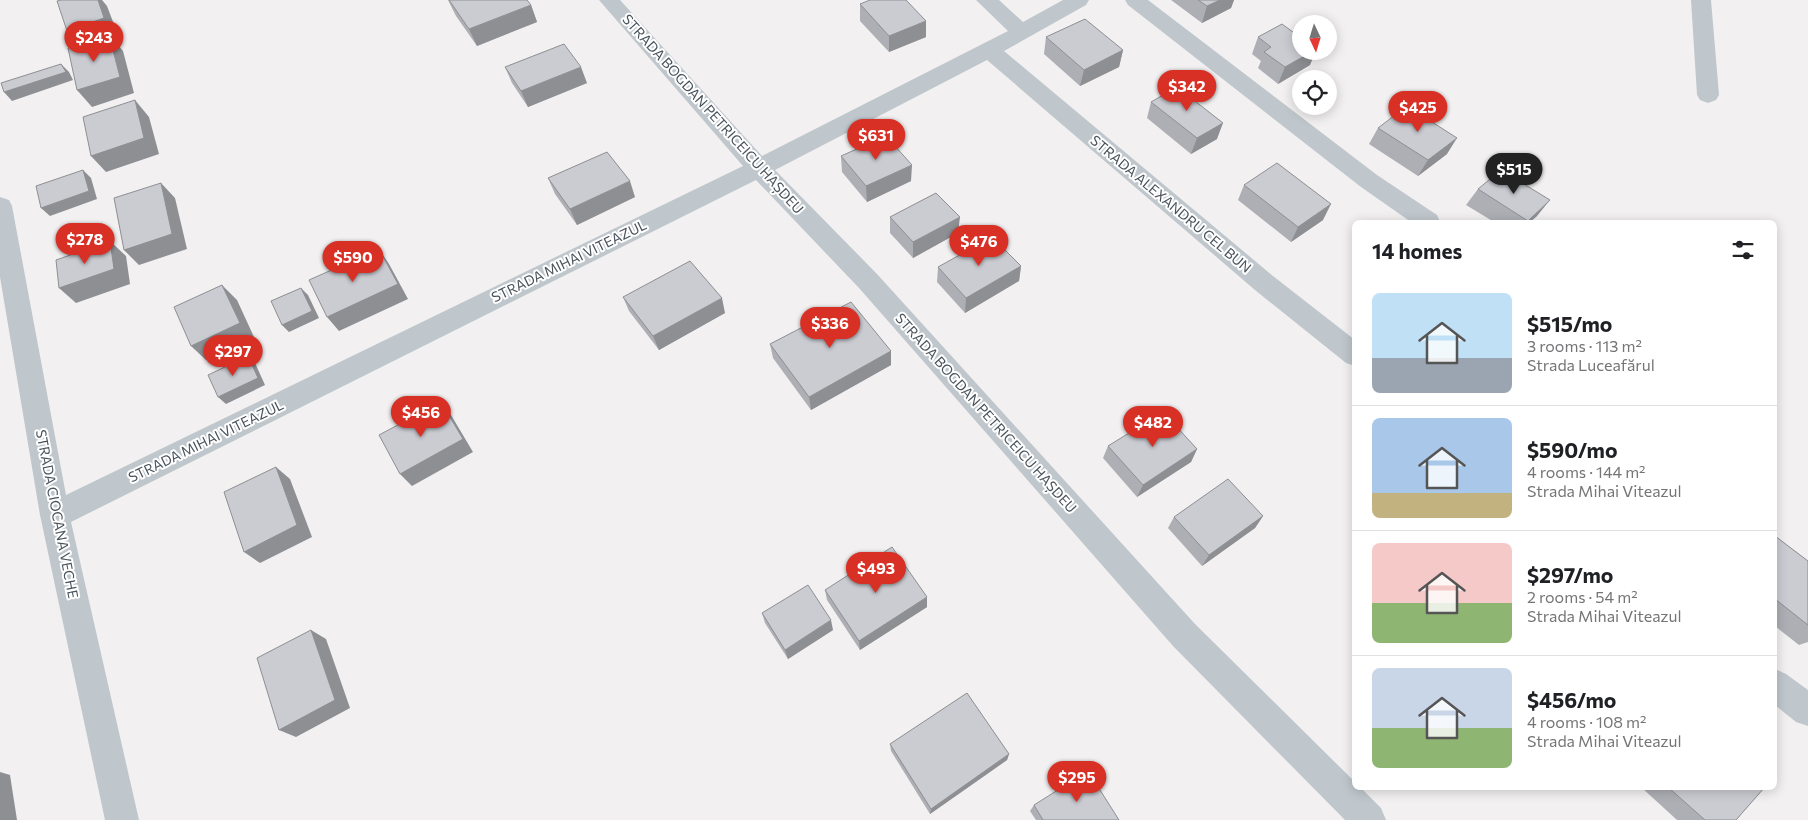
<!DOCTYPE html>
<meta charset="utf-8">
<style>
body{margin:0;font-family:Commissioner,sans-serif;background:#f2f2f2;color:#202124;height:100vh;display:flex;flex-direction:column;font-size:19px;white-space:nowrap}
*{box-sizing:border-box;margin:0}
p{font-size:16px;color:#757577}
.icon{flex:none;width:28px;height:28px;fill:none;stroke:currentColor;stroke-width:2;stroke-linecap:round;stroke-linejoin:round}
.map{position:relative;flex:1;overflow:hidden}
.side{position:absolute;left:1352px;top:220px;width:425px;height:570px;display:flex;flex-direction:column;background:#fff;border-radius:8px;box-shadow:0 2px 12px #0003}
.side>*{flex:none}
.needle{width:32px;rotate:176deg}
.buttons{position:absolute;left:1292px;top:15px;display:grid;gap:10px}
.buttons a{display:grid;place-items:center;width:45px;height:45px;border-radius:50%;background:#fff;box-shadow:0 2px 12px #0003;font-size:25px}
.price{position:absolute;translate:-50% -42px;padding:0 11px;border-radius:18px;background:#d93025;color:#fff;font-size:16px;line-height:32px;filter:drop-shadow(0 1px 2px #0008)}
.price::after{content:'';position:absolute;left:50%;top:30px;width:15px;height:11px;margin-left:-8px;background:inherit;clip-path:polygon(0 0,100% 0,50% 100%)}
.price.current{background:#222;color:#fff}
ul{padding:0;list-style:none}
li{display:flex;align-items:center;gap:15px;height:125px;padding:0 20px}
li+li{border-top:1px solid #e0e0e0}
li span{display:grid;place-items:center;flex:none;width:140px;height:100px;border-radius:8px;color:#555}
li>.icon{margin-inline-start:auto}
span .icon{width:60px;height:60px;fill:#fffc;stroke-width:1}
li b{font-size:21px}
h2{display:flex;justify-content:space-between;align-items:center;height:60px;padding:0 20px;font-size:21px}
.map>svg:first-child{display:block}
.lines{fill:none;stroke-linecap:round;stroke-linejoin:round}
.street{fill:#bfc7cd;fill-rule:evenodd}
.wall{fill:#aeafb5}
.shaded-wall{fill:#8d8f93}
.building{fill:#caccd2;stroke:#8d8f93}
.labels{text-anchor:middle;stroke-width:4;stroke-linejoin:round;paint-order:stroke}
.street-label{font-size:14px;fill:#49535c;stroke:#fff}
</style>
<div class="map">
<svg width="1808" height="820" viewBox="0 0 1808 820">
<rect width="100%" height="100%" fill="#f2f0f0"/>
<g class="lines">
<path class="street" d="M599,0H620L762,156L1008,31L976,0H999L1023,22L1063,0H1089L1086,5L1004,51L1273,276L1355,340V366L1346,363L1255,290L987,60L775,170L877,274L1195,624L1355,782V788H1361L1381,808L1386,820H1345L1173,646L859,288L756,180L71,522L139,820H105L40,515L0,277V197L9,200L12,206L66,495L743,166Z
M1125,0H1148L1377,175L1437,215L1440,222H1411L1361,187L1128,5Z
M1691,0H1711L1719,95L1716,100L1708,103L1700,100L1697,95Z
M1775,669L1786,674L1808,690V726L1796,722L1775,705Z"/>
</g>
<path class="wall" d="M448,0L531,5L537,22L477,46L456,16Z
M1171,0H1234L1231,8L1202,23Z
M860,4L926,21V37L889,52L860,21Z
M1046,37L1123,50L1119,67L1080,86L1044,54Z
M1258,37L1310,65L1278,84L1258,68L1261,61L1252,54Z
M505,67L587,83L528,107L512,83Z
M1151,102L1217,139L1191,154L1147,118Z
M1378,128L1447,154L1418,176L1369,144Z
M841,156L911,181L867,202L842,172Z
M548,178L635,197L577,225L555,194Z
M1244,185L1323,220L1291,242L1238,200Z
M1478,189L1537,216L1530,222H1494L1466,205Z
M890,217L958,233L913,258L890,233Z
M1021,266L1019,281L965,313L937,282L938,267Z
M623,297L725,313L659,350L629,311Z
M770,344L891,351V365L811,410L773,358Z
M1108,446L1197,449L1191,462L1137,497L1103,458Z
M1263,516L1255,528L1202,566L1168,528L1174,517Z
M1775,536L1808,561V642L1799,645L1775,626Z
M825,590L927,597V607L860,650L827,600Z
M762,613L833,630L788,659L765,623Z
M890,744L1009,754L1007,760L930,814L891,751Z
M1642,788H1764L1736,820H1677Z
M1034,805L1119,820H1036L1030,811Z"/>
<path class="shaded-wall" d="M98,0H102L107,6L118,35L111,37L123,51L134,93L92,107L77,90L81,47L67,31Z
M1220,0H1234L1231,8L1202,23L1207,6Z
M531,5L537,22L477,46L469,29Z
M926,21V37L889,52V36Z
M1123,50L1119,67L1080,86L1084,70Z
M1313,51H1316L1310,65L1278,84L1285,67Z
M61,64L69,72L73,80L12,101L4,92Z
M581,67L587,83L528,107L521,91Z
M135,100L149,117L159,154L106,172L91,156Z
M1223,123L1217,139L1191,154L1197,138Z
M1457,138L1447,154L1418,176L1428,160Z
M912,165L911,181L867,202L866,186Z
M83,170L91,178L97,199L50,216L41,208Z
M630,181L635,197L577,225L570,209Z
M161,183L175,198L187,249L139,265L124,250Z
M1550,200L1537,216L1530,222H1526Z
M1331,204L1323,220L1291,242L1298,227Z
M960,217L958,233L913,258V242Z
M110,241L126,256L130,284L76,303L59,288Z
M379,249L389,264L408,299L339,331L327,317Z
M1021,266L1019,281L965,313L966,298Z
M222,285L237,300L254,337L206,360L191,346Z
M301,288L308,295L319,318L289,332L282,325Z
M722,298L725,313L659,350L653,336Z
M891,351V365L811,410L809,397Z
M248,356L255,363L265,385L226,404L218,397Z
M441,402L451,415L473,452L412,486L400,474Z
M1197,449L1191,462L1137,497L1143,485Z
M276,467L290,479L312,537L260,563L244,552Z
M1263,516L1255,528L1202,566L1209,555Z
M927,597V607L860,650L859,641Z
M831,620L833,630L788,659L785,650Z
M311,630L326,639L350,708L296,737L279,730Z
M1009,754L1007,760L930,814L931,809Z
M0,772L10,775L17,820H0Z"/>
<path class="building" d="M61,0H98L104,18L67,31L57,1Z
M449,0H527L531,5L469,29Z
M870,0H906L926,21L889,36L860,4Z
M1198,0H1220L1207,6Z
M1085,19L1123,50L1084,70L1046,37Z
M1282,24L1301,38V51H1313L1285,67L1264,52L1271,47L1258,37Z
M109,35L120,77L77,90L68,48Z
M564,44L581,67L521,91L505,67Z
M61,64L66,72L4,92L1,83Z
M1177,87L1223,123L1197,138L1151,102Z
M135,100L144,138L91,156L83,117Z
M1407,106L1457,138L1428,160L1378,128Z
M886,136L912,165L866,186L841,156Z
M607,152L630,181L570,209L548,178Z
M1277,163L1331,204L1298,227L1244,185Z
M83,170L89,191L41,208L36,186Z
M1501,170L1550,200L1528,221L1478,189Z
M161,183L172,234L124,250L114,198Z
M936,193L960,217L913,242L890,217Z
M992,237L1021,266L966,298L938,267Z
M110,241L114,269L59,288L56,260Z
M379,249L398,284L327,317L309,280Z
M690,261L722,298L653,336L623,297Z
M222,285L240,323L191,346L174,307Z
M301,288L312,311L282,325L271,301Z
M851,302L891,351L809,397L770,344Z
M248,356L258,378L218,397L208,375Z
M441,402L463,439L400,474L379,435Z
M1163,412L1197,449L1143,485L1108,446Z
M276,467L297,525L244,552L224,492Z
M1228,479L1263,516L1209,555L1174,517Z
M1775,536L1808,561V625L1775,599Z
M892,547L927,597L859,641L825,590Z
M808,585L831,620L785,650L762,613Z
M311,630L335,700L279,730L257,658Z
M967,693L1009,754L931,809L890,744Z
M1088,771L1119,820H1043L1034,805Z
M1669,788H1764L1736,820H1705Z"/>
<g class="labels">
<g class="street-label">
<text transform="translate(713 114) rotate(48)" y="5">STRADA BOGDAN PETRICEICU HAȘDEU</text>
<text transform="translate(1171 204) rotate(40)" y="5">STRADA ALEXANDRU CEL BUN</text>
<text transform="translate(569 261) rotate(-26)" y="5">STRADA MIHAI VITEAZUL</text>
<text transform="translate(986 413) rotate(48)" y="5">STRADA BOGDAN PETRICEICU HAȘDEU</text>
<text transform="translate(206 441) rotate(-26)" y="5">STRADA MIHAI VITEAZUL</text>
<text transform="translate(57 514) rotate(79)" y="5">STRADA CIOCANA VECHE</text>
</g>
</g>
</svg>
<div class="buttons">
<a><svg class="needle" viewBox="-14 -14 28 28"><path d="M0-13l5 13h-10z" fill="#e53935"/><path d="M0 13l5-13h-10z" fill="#757577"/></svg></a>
<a><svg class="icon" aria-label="locate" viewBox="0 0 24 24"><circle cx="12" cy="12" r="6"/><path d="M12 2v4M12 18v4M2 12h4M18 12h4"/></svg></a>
</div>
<b class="price" style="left:94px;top:63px">$243</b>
<b class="price" style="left:1187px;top:112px">$342</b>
<b class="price" style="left:1418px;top:133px">$425</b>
<b class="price" style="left:876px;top:161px">$631</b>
<b class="price current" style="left:1514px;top:195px">$515</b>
<b class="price" style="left:85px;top:265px">$278</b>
<b class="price" style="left:979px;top:267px">$476</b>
<b class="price" style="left:353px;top:283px">$590</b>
<b class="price" style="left:830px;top:349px">$336</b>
<b class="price" style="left:233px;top:377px">$297</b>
<b class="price" style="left:421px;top:438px">$456</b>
<b class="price" style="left:1153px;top:448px">$482</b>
<b class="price" style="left:876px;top:594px">$493</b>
<b class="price" style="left:1077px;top:803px">$295</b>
<section class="side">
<h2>14 homes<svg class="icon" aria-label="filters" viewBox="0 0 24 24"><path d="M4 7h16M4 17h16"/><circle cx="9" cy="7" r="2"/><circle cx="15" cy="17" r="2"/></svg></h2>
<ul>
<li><span style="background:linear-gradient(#bfe0f5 65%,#9aa5b1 0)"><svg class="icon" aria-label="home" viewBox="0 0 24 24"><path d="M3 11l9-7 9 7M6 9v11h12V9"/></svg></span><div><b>$515/mo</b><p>3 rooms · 113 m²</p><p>Strada Luceafărul</p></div></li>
<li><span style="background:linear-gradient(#a9c7e8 75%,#c2b280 0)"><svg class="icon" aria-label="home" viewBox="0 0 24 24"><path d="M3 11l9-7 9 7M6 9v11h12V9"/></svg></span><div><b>$590/mo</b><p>4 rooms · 144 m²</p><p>Strada Mihai Viteazul</p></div></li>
<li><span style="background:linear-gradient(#f6c9c9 60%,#8fb573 0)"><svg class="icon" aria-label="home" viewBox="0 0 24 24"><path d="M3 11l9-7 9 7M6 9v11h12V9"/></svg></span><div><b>$297/mo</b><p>2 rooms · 54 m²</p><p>Strada Mihai Viteazul</p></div></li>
<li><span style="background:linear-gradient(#c9d6e8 60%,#8fb573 0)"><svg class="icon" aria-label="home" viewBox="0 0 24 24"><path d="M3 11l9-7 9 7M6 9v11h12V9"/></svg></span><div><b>$456/mo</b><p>4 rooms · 108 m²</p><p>Strada Mihai Viteazul</p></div></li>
</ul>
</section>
</div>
